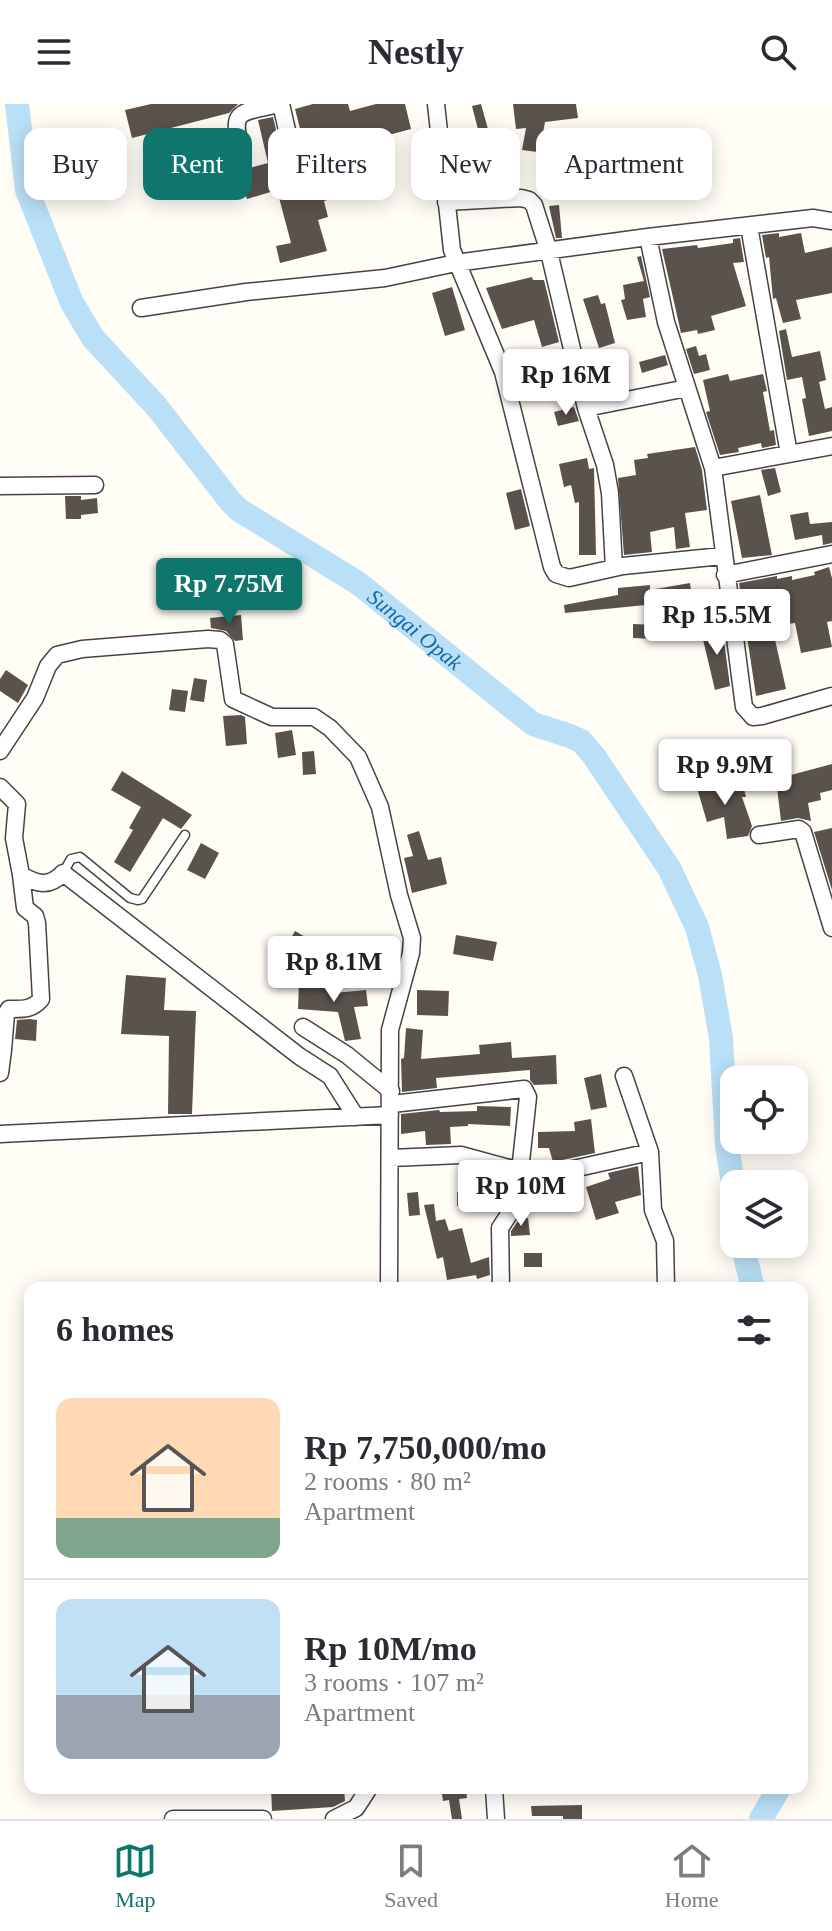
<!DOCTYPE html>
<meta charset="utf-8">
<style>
body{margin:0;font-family:"Times New Roman",serif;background:#f2f2f3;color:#2b2b33;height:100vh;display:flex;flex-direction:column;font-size:30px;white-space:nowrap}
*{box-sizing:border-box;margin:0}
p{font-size:26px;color:#7c7c81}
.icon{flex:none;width:44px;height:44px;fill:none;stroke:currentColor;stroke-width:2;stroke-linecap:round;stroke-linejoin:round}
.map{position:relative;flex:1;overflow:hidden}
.drawer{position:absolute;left:24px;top:1178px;width:784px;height:512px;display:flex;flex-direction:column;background:#fff;border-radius:16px;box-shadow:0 4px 20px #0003}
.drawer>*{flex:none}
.top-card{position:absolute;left:24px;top:24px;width:784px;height:72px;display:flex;gap:16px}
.tools{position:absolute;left:720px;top:962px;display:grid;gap:16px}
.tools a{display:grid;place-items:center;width:88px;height:88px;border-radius:16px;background:#fff;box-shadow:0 4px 20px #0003;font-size:40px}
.price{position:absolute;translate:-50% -68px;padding:0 18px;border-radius:8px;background:#fff;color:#222;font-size:26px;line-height:52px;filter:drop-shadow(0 2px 4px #0008)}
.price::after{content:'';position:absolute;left:50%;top:48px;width:24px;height:18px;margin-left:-12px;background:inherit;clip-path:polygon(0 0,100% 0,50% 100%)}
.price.current{background:#0f766e;color:#fff}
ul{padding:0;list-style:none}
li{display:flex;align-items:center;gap:24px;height:200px;padding:0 32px}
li+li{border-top:2px solid #e1e1e2}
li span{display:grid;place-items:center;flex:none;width:224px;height:160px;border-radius:16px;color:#555}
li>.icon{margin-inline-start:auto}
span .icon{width:96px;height:96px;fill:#fffc;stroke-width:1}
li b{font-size:34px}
h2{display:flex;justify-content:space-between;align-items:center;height:96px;padding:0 32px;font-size:34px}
.chip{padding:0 28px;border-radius:16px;background:#fff;box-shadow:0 4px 20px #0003;font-size:28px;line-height:72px}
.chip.current{background:#0f766e;color:#fff}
header{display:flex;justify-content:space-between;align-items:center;height:104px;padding:0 32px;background:#fff;font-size:36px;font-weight:700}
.menu{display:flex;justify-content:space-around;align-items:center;height:112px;border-top:2px solid #e1e1e2;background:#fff;font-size:22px;color:#7c7c81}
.menu a{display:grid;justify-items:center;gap:4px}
.menu .current{color:#0f766e}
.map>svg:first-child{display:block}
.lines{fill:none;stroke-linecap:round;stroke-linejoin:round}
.river{stroke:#b9e0f7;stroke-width:24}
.building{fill:#5a524d}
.lane-casing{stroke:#444;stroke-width:11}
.street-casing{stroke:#444;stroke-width:19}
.lane{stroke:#fff;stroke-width:8}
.street{stroke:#fff;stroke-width:16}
.labels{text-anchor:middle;stroke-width:8;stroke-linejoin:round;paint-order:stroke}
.water-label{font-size:22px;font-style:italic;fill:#1768a6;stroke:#fff}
</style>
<header><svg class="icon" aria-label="menu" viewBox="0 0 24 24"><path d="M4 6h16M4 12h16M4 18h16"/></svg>Nestly<svg class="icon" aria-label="search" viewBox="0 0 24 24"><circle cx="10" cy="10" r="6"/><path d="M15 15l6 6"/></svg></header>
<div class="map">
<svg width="832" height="1715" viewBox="0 0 832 1715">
<rect width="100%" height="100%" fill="#fffdf5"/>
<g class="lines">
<g class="river">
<path id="s1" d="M17,0L27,86L72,199L93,234L156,302L230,397L239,406L358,479L533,620L570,632L581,637L594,652L669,764L697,823L710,871L721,934L727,1041L734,1087"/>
<path d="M742,1140L753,1184"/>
<path d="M761,1715L779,1684"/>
</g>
</g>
<path class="building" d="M151,0H238L229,9L132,34L125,6Z
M313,0H348L350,7L376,0H405L411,25L355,40L361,61L345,65L352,89L324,97L328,113L318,116L327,147L280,159L276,142L291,139L277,86L247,95L239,67L268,59L258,16L273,13L288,77L295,84L314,79L295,5Z
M481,0L493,43L483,45L472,2Z
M513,0H576L578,14L545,18L541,40L576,36L582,79L575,80L576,90L558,92L553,50L522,46L526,24L516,25Z
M618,33L620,49L605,51L603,35Z
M559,101L562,134H556L549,102Z
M779,129V133L801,129L805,149L832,143V189L796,196L801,215L783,219L776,194L773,195L769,153L766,154L762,131Z
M740,134L744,158L733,159L746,202L711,212L715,226L698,230L697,226L681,229L662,145L697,141L698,144L733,139V135Z
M641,152L650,193L643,195L646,213L627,216L621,196L625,195L623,181L644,177L637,153Z
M532,173L533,176H544L559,238L542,243L534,216L502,225L486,184Z
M452,183L465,226L445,232L432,189Z
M598,191L601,200L605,199L615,239L599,244L583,195Z
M786,225L792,253L820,247L826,276L819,278L825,305L832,303V327L809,332L802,295L806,294L802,273L787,276L779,227Z
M696,242L699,252L706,250L710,266L694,270L686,245Z
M665,251L668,261L642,269L639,258Z
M622,269L626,285L613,287L609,272Z
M728,270L730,277L763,270L767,287L763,288L770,327L774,326L776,341L762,344L761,339L738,344L739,348L720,351L706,308L710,307L703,276Z
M574,303L579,317L558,322L554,308Z
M695,343L702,366L707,406L685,409L690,443L676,445L674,423L650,428L652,448L624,451L618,374L636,371L634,356L648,354L647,350Z
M587,354L589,365L594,364L596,451H579V398L575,399L571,381L564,383L559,360Z
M775,364L781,388L768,392L761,366Z
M521,385L530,422L515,426L506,389Z
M760,391L772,451L742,454L731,397Z
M65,392H81V396L97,394L98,409L81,411V415H66Z
M808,408L810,420L832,418V439L823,441L822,431L795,436L790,411Z
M829,463L832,474V517L827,518L832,543L801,549L795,519L772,522L786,585L756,592L739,479L777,472V475L792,472V476L815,471L814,468Z
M690,479L694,511L679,514L676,498L565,509L564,501L618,491V484L650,481V486Z
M241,511L243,536L235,537L226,527L211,524L210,514Z
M633,520L656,521L655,535L633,534Z
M722,522L730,582L715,586L701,527Z
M6,566L28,581L18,599L0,587V575Z
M194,574L207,576L204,598L190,596Z
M172,585L188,587L185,608L169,606Z
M241,611L245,613L247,640L226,642L223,612Z
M292,626L296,651L278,654L275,629Z
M314,647L316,670L303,671L302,648Z
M832,660V686L820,689L821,696L808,699L811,717L798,714L781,717L776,675Z
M122,667L192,711L181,725L163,714L130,768L114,758L133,726L129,724L141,703L111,686Z
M707,671L711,687L743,681L746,693H742L752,722L748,732L727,735L724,713L707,718L694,674Z
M832,724V786L814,728Z
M419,727L428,756L441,753L447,780L412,789L404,754L413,752L407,731Z
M201,739L219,749L205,775L187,766Z
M295,827L314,838L299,864L280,854Z
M456,831L497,838L493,857L453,850Z
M126,871L166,874L164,906L196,907L192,1010H168L169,932L121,930Z
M332,877L333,889L366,886L368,902L354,903L361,935L345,937L338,908L298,905L299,878Z
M417,886L449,887L448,912L417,911Z
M29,915L37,916L36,937L15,935L17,916Z
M406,924L423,926L421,955L480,950L479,941L511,938L512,954L556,951L557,980L534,981L530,976V966L436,974L437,984L402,988L401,955L404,954Z
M601,970L607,1003L591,1006L584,974Z
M477,1002L511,1003L510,1022L468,1020V1022L450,1023L451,1040L426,1041L425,1027L401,1030V1010L439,1006L440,1008L477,1007Z
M591,1015L595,1049L553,1058L549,1044H538V1028L575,1027L574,1018Z
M638,1062L641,1091L615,1098L619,1109L596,1116L586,1083L610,1075L608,1069Z
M474,1087V1101L457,1102V1088Z
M418,1088L420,1111L409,1112L407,1089Z
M434,1100L436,1117L445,1115L449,1127L462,1124L471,1159L489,1153L490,1171L477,1175L476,1171L447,1176L443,1153L437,1155L424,1101Z
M520,1114H528L530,1131L511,1132V1127Z
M524,1149H542V1163H524Z
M271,1684H344L345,1697L333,1703L272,1707Z
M441,1684H466L467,1694L459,1695L462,1715H452L449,1696L443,1697Z
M582,1701V1715H563V1712H532L531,1702Z"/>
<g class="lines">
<g class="lane-casing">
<path id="lane" d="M63,769L71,755L80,753L130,794L138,796L142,795L185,731"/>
</g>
<g class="street-casing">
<path id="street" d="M281,0L297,70
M436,0L452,146L503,268L552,463L556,470L569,474L623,462L722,452
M242,55C232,6 232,10 280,0
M446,98L521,94L529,96L534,101L549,148L586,304L605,361L610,389L614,464
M749,122L789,350
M648,133L666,218L713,364L744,603L753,613L762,612L832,592
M141,204L246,188L385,174L456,159L648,133L813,114L832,117
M586,304L687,284
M713,364L832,342
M0,382L95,381
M725,471L832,450
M0,647L35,594L48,562L57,551L82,545L208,535L220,536L225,540L233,595L272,613H314L330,624L358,653L380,703L399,791L412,834L411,849L390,926L389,1184
M0,683L17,700L14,734L21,771C37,780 49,784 63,769L299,952L330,972L356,1013
M759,731L799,725L803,728L832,824
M303,923L347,951L391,987
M0,946H3L0,969
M3,946L6,910L9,905C23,905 32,906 41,895L37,819L35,812L25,804L21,771
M624,972L650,1048L653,1106L665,1137L666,1184
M392,1000L524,985L528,993L520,1067
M0,1030L390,1011
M391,1054L461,1051L535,1071H546L650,1048
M501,1184L500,1124L535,1071
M494,1684L496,1715
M173,1715H263
M334,1715L356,1704L369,1684"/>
</g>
<use href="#lane" class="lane"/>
<use href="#street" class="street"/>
</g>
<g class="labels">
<g class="water-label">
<text dy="8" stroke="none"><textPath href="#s1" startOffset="688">Sungai Opak</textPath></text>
</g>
</g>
</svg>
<div class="tools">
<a><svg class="icon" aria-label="locate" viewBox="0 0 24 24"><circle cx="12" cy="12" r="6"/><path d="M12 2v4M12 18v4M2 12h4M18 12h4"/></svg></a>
<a><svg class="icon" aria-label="layers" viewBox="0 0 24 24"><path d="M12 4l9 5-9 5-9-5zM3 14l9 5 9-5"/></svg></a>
</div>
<b class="price" style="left:566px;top:313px">Rp 16M</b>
<b class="price current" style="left:229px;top:522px">Rp 7.75M</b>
<b class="price" style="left:717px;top:553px">Rp 15.5M</b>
<b class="price" style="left:725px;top:703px">Rp 9.9M</b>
<b class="price" style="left:334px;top:900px">Rp 8.1M</b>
<b class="price" style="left:521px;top:1124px">Rp 10M</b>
<div class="top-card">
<a class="chip">Buy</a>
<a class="chip current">Rent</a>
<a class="chip">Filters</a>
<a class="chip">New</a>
<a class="chip">Apartment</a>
</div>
<section class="drawer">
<h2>6 homes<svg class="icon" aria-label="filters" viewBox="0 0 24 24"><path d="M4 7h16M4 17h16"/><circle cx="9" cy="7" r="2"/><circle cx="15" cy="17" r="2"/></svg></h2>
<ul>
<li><span style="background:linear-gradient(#ffd9b3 75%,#7fa58c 0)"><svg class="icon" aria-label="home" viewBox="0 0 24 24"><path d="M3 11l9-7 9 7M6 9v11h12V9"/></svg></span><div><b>Rp 7,750,000/mo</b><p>2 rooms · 80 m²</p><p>Apartment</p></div></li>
<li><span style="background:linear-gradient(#bfe0f5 60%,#9aa5b1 0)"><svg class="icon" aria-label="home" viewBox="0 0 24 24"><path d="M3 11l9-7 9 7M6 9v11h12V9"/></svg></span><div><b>Rp 10M/mo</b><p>3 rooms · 107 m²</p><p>Apartment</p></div></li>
</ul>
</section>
</div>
<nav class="menu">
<a class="current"><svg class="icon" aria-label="map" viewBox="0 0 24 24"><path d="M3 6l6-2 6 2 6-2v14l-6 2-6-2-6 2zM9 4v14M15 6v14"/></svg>Map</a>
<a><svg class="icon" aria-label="saved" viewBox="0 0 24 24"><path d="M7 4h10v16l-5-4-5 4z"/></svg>Saved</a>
<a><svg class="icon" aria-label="home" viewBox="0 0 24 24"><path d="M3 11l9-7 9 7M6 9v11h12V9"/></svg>Home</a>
</nav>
